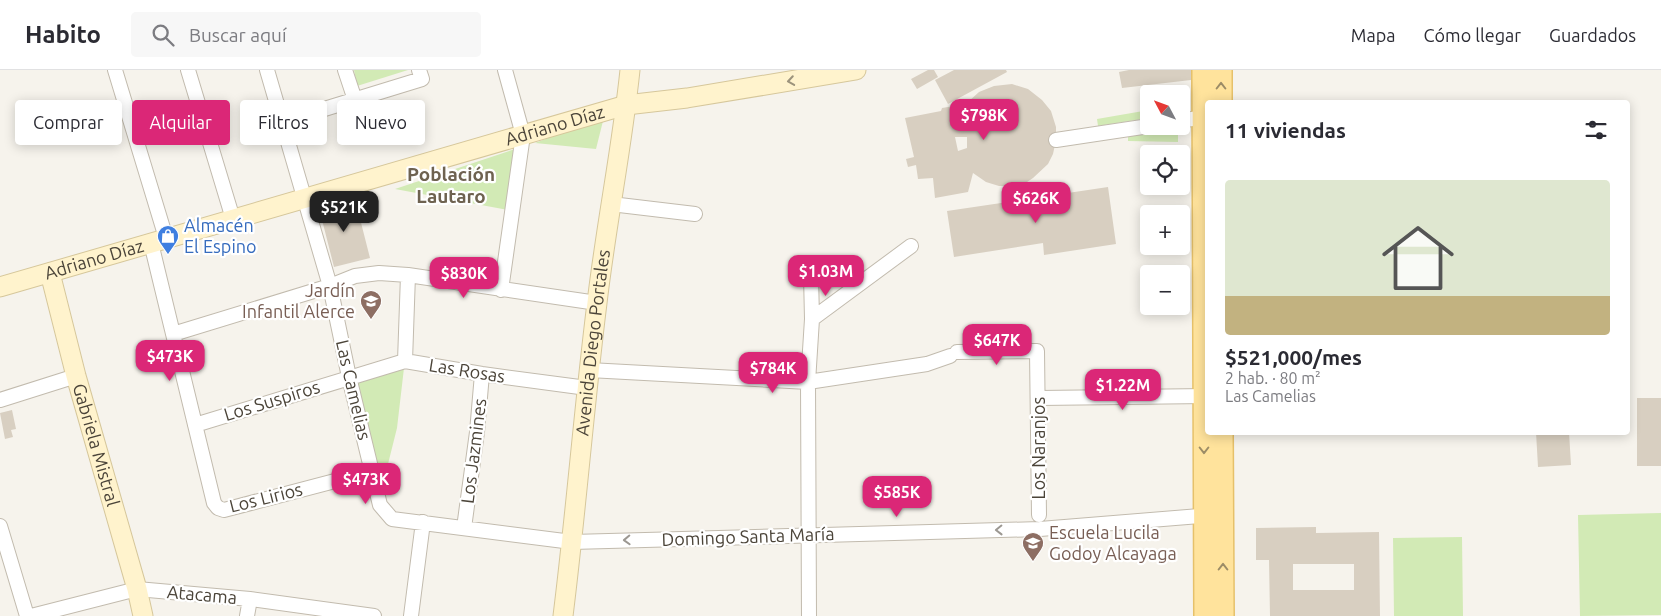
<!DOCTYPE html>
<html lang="es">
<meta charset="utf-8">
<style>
body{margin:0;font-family:Ubuntu,sans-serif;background:#f7f7f7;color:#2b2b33;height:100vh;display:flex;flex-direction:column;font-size:19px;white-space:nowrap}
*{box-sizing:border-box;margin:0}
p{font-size:16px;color:#7c7c81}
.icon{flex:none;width:28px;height:28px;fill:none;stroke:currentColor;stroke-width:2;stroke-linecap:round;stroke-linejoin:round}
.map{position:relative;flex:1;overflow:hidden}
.drawer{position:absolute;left:1205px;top:30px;width:425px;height:335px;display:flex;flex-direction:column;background:#fff;border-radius:5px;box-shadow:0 2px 12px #0003}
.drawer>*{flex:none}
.banner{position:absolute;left:15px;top:30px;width:475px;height:45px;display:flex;gap:10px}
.needle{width:32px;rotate:311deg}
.buttons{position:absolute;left:1140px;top:15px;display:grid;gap:10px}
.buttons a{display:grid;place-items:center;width:50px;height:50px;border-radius:5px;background:#fff;box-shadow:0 2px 12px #0003;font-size:25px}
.price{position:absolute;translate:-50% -42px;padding:0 11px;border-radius:10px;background:#db2777;color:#fff;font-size:16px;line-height:32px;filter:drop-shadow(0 1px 2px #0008)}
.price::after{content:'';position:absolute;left:50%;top:30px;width:15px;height:11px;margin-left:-8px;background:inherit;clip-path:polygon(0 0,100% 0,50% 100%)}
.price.on{background:#222;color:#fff}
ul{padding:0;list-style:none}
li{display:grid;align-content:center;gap:10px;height:265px;padding:0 20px}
li span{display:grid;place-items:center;height:155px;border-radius:5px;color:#555}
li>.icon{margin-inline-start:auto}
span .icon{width:90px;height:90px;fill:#fffc;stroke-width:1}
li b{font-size:21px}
h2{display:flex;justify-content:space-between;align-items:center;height:60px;padding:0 20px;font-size:21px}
.chip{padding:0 18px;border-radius:5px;background:#fff;box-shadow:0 2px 12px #0003;font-size:18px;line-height:45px}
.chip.on{background:#db2777;color:#fff}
header{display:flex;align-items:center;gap:30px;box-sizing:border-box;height:70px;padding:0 25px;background:#fff;border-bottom:1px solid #e1e1e2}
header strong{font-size:24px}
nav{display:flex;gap:28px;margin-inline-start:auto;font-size:18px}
.search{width:350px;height:45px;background:#f7f7f7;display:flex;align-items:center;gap:12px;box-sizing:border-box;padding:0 18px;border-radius:5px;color:#7c7c81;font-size:19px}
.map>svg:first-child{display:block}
.green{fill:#d2eab5}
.building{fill:#d8cfc1;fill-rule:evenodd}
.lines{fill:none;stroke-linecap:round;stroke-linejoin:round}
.street-casing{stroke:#c2bbae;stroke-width:16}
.secondary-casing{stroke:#d6c79b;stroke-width:21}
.primary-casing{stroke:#e6c16a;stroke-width:24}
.street{stroke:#fff;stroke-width:14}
.secondary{stroke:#fff3cd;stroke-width:19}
.primary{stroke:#ffe39c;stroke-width:21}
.oneway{stroke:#9c937c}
.oneway2{stroke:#9c8c66}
.oneway3{stroke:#9c9892}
.labels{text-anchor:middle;stroke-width:4.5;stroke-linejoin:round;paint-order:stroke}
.street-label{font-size:18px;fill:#4b4439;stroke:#fff}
.shop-label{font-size:18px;fill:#366cbe;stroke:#fff;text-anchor:start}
.education-label{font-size:18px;fill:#785e54;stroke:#fff;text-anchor:end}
.neighbourhood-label{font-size:19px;font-weight:bold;fill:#6e6250;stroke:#fff}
</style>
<header>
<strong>Habito</strong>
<div class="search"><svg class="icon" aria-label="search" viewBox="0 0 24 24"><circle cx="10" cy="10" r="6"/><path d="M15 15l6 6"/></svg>Buscar aquí</div>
<nav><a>Mapa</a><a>Cómo llegar</a><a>Guardados</a></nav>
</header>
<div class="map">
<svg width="1661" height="546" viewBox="0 0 1661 546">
<rect width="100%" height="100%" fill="#f6f3ec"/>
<path class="green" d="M354,0H408L357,16Z
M1149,40V48L1098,56L1097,49Z
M604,47L596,79L535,73Z
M1178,58V72L1128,71V66Z
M515,79L508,140L395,119Z
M404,298L397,358L382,418L357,311Z
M1661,443V545L1580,546L1578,445Z
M1462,467L1463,546H1394L1393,468Z"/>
<path class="building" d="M928,0H934L938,7L917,19L911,9Z
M954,0H1006L1007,2L948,34L935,10Z
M1129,0H1191V10L1122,18L1119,2Z
M1012,14L1028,19L1042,30L1051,41L1056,57V70L1053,84L1048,94L1033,108L1024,114L1011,116H999L986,112L973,103L968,122L935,128L933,108L918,109L916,95L908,97L906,89L914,87L905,48L941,41L942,38L954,36L955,50L968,32L979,22L994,16ZM955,67H967V78L958,81Z
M1108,117L1116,174L1044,185L1043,173L954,187L947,141Z
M355,129L370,188L334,197L319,138Z
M1637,328H1661V396H1637Z
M12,340L16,359L11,360L13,367L5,369L0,343Z
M1536,362H1569L1571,395L1538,397Z
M1316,457V463L1379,462L1380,546H1270L1269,490H1256V458ZM1293,494H1354V520H1293Z"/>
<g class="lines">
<g class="street-casing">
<path id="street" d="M115,0L166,168
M188,0L233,149
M267,0L330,216L349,307L380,435L392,449L572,472L1040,459L1212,445
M345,0L355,30
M1181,51L1203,47
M282,52L422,9L419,0
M1056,70L1149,56
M611,134L695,144
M151,173L214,433L218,438L224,440L373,401
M501,220L523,65L505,0
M812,249L911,176
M173,264L330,216L355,206L379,203L408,205L597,233
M957,282L1037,281L1039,445
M405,291L408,205
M589,300L808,312L927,294L950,286
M1039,328L1208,326
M0,330L76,306
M195,355L405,291L482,304L587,318
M0,456L27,546
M464,458L477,362L482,304
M31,546L137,519L250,529L374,546
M247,546L250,529
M411,546L423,452
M809,546L808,312L812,249L811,205"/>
</g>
<g class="secondary-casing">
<g id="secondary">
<path id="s1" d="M50,203L76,306L137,519L143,546"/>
<path id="s2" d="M0,217L626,35L687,28L856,0"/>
<path id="s3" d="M563,546C576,442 584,337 597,233C606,155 622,78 630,0"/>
</g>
</g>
<g class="primary-casing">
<path id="primary" d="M1203,0L1205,546
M1221,0V32
M1222,362L1223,546"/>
</g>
<use href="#street" class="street"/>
<use href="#secondary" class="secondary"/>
<use href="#primary" class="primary"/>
</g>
<defs><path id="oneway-chevron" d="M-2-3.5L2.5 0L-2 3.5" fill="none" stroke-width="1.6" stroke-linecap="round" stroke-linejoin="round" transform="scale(1.25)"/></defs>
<use class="oneway" href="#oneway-chevron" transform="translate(791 11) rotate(171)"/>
<g class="oneway2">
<use href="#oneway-chevron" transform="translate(1221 16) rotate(-90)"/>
<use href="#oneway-chevron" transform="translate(1204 380) rotate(90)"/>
<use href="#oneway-chevron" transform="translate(1223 497) rotate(-90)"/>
</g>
<g class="oneway3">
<use href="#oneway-chevron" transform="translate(999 460) rotate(179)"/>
<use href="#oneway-chevron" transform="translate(627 470) rotate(178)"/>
</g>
<defs>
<g id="shop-pin" transform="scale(1.125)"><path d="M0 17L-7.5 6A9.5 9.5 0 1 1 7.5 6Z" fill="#3f7fe0" stroke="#fff"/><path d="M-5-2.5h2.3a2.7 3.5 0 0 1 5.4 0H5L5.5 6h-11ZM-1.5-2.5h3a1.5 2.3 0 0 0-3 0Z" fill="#fff"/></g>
<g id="school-pin" transform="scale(1.125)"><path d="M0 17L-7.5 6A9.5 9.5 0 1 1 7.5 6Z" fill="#8d6e63" stroke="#fff"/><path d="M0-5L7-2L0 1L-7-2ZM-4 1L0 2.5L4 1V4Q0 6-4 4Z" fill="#fff"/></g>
</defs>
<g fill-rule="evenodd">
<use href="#shop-pin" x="168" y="166"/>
<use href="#school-pin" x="371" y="231"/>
<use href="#school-pin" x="1033" y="473"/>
</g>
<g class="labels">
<g class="street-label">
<text dy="6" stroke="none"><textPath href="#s2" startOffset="578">Adriano Díaz</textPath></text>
<text dy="6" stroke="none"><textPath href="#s2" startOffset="98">Adriano Díaz</textPath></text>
<text dy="6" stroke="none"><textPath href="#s3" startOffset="275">Avenida Diego Portales</textPath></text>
<text transform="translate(467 301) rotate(9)" y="6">Las Rosas</text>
<text transform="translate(353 320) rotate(77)" y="6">Las Camelias</text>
<text transform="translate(272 331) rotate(-17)" y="6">Los Suspiros</text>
<text dy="6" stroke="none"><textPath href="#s1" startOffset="178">Gabriela Mistral</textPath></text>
<text transform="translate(1039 378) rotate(-90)" y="6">Los Naranjos</text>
<text transform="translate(474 381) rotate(-83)" y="6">Los Jazmines</text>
<text transform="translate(266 428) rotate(-14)" y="6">Los Lirios</text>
<text transform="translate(748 467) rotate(-2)" y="6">Domingo Santa María</text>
<text transform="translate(202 525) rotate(5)" y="6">Atacama</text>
</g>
<g class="shop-label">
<text x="184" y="162">Almacén<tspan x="184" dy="21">El Espino</tspan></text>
</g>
<g class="education-label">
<text x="355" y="227">Jardín<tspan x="355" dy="21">Infantil Alerce</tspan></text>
<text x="1049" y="469" text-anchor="start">Escuela Lucila<tspan x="1049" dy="21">Godoy Alcayaga</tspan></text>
</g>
<g class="neighbourhood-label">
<text x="451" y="111">Población<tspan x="451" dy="22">Lautaro</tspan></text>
</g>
</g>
</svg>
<div class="buttons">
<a><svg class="needle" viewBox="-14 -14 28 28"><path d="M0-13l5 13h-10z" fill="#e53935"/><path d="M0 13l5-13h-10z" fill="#7c7c81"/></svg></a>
<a><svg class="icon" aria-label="locate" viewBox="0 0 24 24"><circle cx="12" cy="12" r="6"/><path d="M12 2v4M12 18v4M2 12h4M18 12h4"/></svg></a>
<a>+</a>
<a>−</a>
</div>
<b class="price" style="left:984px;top:71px">$798K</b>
<b class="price" style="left:1036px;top:154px">$626K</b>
<b class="price on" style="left:344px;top:163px">$521K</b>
<b class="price" style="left:826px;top:227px">$1.03M</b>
<b class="price" style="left:464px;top:229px">$830K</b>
<b class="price" style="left:997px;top:296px">$647K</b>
<b class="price" style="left:170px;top:312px">$473K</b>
<b class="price" style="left:773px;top:324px">$784K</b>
<b class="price" style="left:1123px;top:341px">$1.22M</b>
<b class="price" style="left:366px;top:435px">$473K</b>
<b class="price" style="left:897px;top:448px">$585K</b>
<div class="banner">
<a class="chip">Comprar</a>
<a class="chip on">Alquilar</a>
<a class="chip">Filtros</a>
<a class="chip">Nuevo</a>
</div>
<section class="drawer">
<h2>11 viviendas<svg class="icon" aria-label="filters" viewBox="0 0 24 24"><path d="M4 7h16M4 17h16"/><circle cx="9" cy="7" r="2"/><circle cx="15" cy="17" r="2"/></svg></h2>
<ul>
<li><span style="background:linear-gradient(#dfe7d0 75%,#c2b280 0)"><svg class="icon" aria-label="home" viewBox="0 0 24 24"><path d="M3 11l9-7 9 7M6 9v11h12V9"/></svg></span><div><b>$521,000/mes</b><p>2 hab. · 80 m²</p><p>Las Camelias</p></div></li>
</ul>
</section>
</div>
